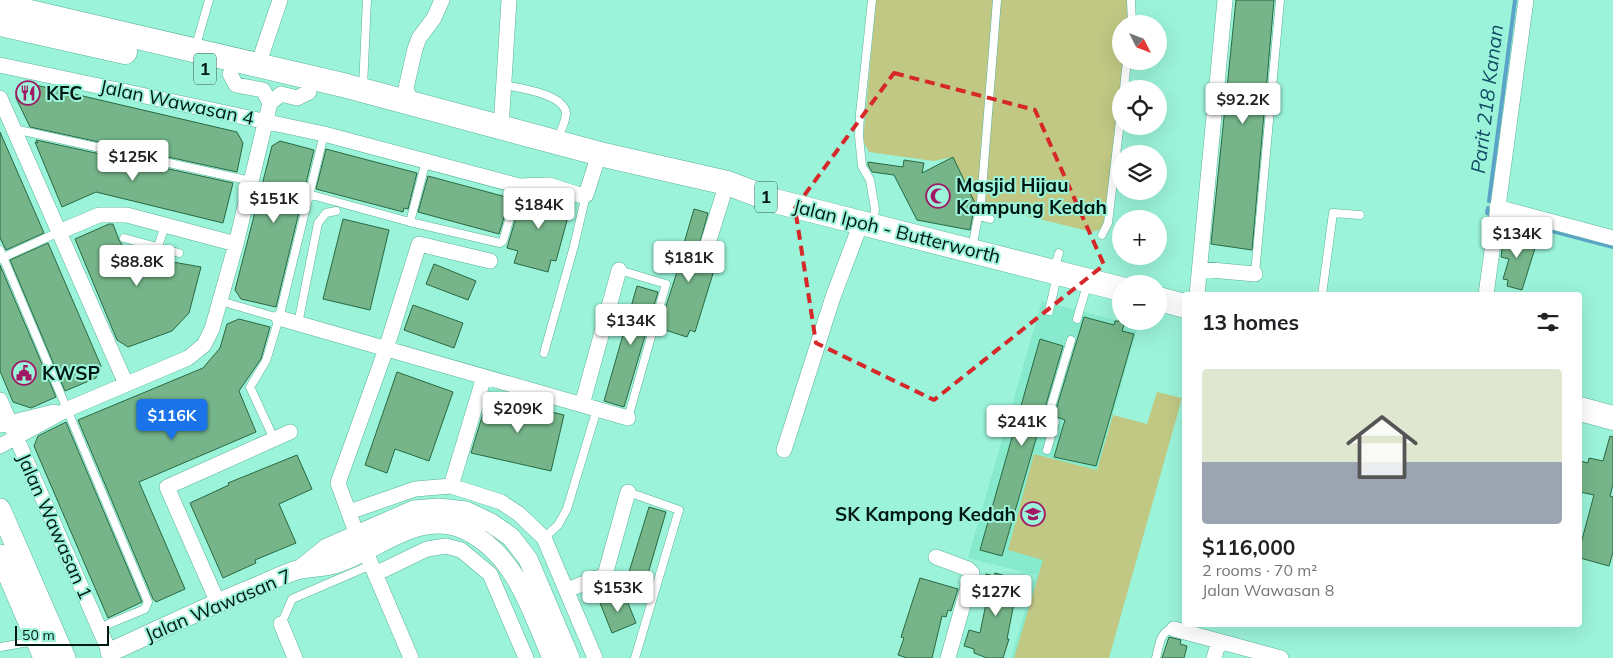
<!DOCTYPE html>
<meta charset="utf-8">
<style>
body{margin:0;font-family:Mulish,sans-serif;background:#f2f2f2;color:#202124;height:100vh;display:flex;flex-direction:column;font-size:19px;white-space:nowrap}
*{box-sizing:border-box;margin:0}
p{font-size:16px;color:#757577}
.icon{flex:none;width:28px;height:28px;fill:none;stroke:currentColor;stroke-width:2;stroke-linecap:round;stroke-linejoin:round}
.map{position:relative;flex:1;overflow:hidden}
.details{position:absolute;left:1182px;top:292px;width:400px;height:335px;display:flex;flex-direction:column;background:#fff;border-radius:5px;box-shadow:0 5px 20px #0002}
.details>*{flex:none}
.needle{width:32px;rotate:132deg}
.buttons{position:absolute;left:1112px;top:15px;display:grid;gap:10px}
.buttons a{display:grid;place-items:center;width:55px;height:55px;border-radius:50%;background:#fff;box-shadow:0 5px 20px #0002;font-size:25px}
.scale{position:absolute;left:15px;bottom:12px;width:94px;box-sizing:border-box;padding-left:5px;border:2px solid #001a13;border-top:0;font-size:14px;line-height:18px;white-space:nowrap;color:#001a13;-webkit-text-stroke:4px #9bf3d9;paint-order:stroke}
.price{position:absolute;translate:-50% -42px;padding:0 11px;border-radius:5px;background:#fff;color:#222;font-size:16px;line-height:32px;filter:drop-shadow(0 1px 2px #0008)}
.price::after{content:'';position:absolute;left:50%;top:30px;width:15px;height:11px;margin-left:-8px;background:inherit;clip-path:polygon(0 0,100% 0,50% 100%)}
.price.active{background:#1a73e8;color:#fff}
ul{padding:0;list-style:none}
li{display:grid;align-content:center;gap:10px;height:265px;padding:0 20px}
li span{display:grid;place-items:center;height:155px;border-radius:5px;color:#555}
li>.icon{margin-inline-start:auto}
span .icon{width:90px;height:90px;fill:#fffc;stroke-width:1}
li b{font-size:21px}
h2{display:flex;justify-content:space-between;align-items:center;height:60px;padding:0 20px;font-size:21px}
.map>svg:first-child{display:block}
.built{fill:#87eacd}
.green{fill:#c0c884}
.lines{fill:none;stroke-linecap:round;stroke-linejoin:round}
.stream{stroke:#5ca3c8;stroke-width:4}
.building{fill:#75b589;stroke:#296941}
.service-casing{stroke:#5ab29a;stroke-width:9}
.minor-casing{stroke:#5ab29a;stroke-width:16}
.tertiary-casing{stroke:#5ab29a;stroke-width:20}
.secondary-casing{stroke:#5ab29a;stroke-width:22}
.trunk-casing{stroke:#5ab29a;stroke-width:25}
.service{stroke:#fff;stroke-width:8}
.minor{stroke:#fff;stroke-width:15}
.tertiary{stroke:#fff;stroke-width:19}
.secondary{stroke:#fff;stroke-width:21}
.trunk{stroke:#fff;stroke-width:24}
.marked{fill:none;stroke:#d62828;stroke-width:4;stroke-dasharray:10 6;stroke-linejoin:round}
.labels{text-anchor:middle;stroke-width:4;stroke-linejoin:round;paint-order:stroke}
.shield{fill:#9bf3d9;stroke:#2e5b4e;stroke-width:1}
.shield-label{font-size:18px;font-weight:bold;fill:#001a13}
.poi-label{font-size:19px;font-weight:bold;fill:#001a13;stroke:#9bf3d9;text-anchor:start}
.street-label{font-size:19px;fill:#001a13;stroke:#9bf3d9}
.water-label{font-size:20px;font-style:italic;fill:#134c67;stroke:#9bf3d9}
</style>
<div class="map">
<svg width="1613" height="658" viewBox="0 0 1613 658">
<rect width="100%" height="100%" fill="#9bf3d9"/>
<path class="built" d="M1042,301L1138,326L1044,658H1011L1036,575L968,558Z"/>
<path class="green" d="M876,0H1127L1130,5L1128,24H1121V61H1124L1106,222L1099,230L1092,232L990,207H977L953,157L933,161L869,152L863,141Z
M1157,392L1182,398L1109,658H1014L1043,560L1008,550L1034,454L1097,470L1113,415L1147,424Z"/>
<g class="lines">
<path class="stream" d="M1489,201L1515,0
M1488,208L1487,213L1491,214
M1499,217L1613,247"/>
</g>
<path class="building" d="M1236,0H1274L1252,250L1211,244Z
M27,83L237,132L243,143L237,172L30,127L16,98L17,89L21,84Z
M0,132L44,233L6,250L0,238Z
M36,140L233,183L223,223L96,192L62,207L35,142L38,143Z
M280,141L314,150L276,307L241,299L235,290L272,146Z
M326,149L417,173L408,209L404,208L403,212L316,189Z
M953,157L975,203L970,230L917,220L894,175L872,172L868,165V162L903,167L904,160L924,163L922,173Z
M428,176L510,198L499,234L418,212Z
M548,194L572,202L556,261L551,260L548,272L514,263L518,251L507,248L521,200L522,201L524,195Z
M694,209L708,213L695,261L715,267L695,332L690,330L687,337L659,328L684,250H682Z
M343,219L389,230L370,310L323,299Z
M109,224H113L119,240L128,254L201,267L189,313L172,331L128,347L117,340L75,239Z
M1505,228L1514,230L1512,237L1536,245L1522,290L1507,286L1508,280L1503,279L1509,259L1501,257Z
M48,243L101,366L96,378L65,391L10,260Z
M434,264L476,281L468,300L426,284Z
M0,265L56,397L31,408L13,402L0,371Z
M637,286L658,292L624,407L604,401Z
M413,305L463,323L454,348L404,330Z
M1084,317L1114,325L1115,321H1125L1122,331L1134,334L1096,466L1054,457L1065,420L1054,416Z
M239,319L270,327L261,359L239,391L256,432L139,482L185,589L156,602L153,599L78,420L203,368L220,348L227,324Z
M1040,339L1063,346L1002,556L980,550Z
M397,372L453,392L429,461L395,449L387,473L365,465Z
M488,397L564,415L551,471L471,453Z
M66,422L142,602L108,618L34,446L38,436Z
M1610,436L1613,437V484L1610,496L1613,497V552L1609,566L1580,558V547L1594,495L1580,492V461L1588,463L1589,458L1603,461Z
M297,455L312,489L279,504L296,543L255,560L256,563L223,578L190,503L229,485L228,483Z
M649,507L666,512L647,577L629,572Z
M995,573L1023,581L1017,604L1014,603L1007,639H1009L1003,658H987L974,653V649L964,646L969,630L980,633L989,589L983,588L986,574L994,576Z
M920,578L958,589L951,611L948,610L946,617L942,616L932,658H907L898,655L904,638L901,637Z
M624,593L636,623L612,633L600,603Z
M1169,637L1181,640L1180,644L1187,646L1184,658H1162Z"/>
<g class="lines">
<g class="service-casing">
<path id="service" d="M872,0L860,114L859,136L862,166L870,180L875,209L873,224
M1131,0L1132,24
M195,49L209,0
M504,85C520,88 564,94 566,113C566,122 560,132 557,140
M363,87L367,0
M1124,89L1127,61
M14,129L251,181
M308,194L410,222L426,161
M979,216L990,219
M410,222L500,243L503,241L519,186
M1102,235L1108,223L1121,113
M124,238L179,253
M158,247L165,225
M972,248L981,202L997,0
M0,250L148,602L145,609L99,628
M0,259L59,232
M1054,269L1059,253
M619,270L666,284L628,418
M1255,274L1280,0
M1322,295L1333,213L1360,215
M220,301L279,318
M1049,311L1057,276
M1077,319L1088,282
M298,324L318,223L326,213L336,211
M544,353L574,246L586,195
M274,439L250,387L266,361L279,318L324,134
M1047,450L1055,422L1047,420L1071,340
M628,492L679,510L635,658
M544,538L558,525L567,509L597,409
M281,624L292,599L371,565
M0,647L35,641
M1156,658C1159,647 1160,629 1174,629"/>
</g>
<g class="minor-casing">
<path id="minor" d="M0,65L324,134L519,186L549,185L583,196L586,195L599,154
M258,65L280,0
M230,74L236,85L263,90L270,103
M0,98L126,384
M412,105L406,88L415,49L419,38L434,18L442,0
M501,128L509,0
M1497,207L1613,238
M59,232L99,215H127L236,244
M705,253L727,183
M1200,269L1255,274
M1197,295L1225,0
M1486,295L1526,0
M279,318L628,418
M0,400L112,658
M582,405L619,270
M1,425L54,412
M0,446L68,409L188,358L204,345L212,329L236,244L270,103L281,94L297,98L309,92
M784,450L833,297L861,223
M451,486L484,377
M349,512L415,489L451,486L501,502L519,514L544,538L595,658
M357,535L338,483L386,349L419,244L490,261
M365,550L411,658
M936,557L968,569L972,573L948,658
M375,574L427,549L446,546L461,550L490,574L526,658
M567,590L605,575L628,492
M218,603L167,487L290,432
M281,624L295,658
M1174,629L1281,658
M1214,658L1219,641"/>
</g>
<g class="tertiary-casing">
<path id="tertiary" d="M301,569L327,548L414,510L439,508L466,511L491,523L511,537L528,559L570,658
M110,652C157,631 203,608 251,589C267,583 284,573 301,569C312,567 323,567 334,564C376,552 419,508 465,530C516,554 531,611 552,658"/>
</g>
<g class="secondary-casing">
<path id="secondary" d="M0,509L65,658
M0,555L44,658"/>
</g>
<g class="trunk-casing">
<path id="trunk" d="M0,5L343,85L604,155L727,183L775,201L1121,289
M0,24L125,52
M1159,299L1185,306
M1580,409L1613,418"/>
</g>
<use href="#service" class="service"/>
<use href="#minor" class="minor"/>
<use href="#tertiary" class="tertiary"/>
<use href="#secondary" class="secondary"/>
<use href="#trunk" class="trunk"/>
</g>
<path class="marked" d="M894,73L1035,110L1104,265L934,400L816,343L795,208Z"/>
<defs>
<g id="restaurant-ring" transform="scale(1.25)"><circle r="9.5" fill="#9bf3d9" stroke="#a11964" stroke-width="1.5"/><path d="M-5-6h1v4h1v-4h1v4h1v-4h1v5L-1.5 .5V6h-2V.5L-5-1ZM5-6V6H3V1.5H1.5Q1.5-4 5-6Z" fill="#a11964"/></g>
<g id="mosque-ring" transform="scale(1.25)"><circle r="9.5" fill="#9bf3d9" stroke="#a11964" stroke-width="1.5"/><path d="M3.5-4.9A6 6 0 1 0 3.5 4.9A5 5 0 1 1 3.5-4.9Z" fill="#a11964"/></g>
<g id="civic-ring" transform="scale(1.25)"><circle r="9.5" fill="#9bf3d9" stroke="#a11964" stroke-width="1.5"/><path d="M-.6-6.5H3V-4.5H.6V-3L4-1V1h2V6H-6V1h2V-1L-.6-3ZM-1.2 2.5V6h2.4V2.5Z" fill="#a11964"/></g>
<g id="school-ring" transform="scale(1.25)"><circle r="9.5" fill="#9bf3d9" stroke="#a11964" stroke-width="1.5"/><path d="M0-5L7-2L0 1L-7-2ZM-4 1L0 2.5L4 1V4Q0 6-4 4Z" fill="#a11964"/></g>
</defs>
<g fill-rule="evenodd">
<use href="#restaurant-ring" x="28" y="93"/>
<use href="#mosque-ring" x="938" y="196"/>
<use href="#civic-ring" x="24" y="373"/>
<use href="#school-ring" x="1033" y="514"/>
</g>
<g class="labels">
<g class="shield">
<rect x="194" y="53.5" width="22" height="31" rx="4"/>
<rect x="755" y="181.5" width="22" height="31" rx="4"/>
</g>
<g class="shield-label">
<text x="205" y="75">1</text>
<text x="766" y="203">1</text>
</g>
<g class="poi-label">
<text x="46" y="100">KFC</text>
<text x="956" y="192">Masjid Hijau<tspan x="956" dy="22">Kampung Kedah</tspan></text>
<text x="42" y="380">KWSP</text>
<text x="1016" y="521" text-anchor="end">SK Kampong Kedah</text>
</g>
<g class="street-label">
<text transform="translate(177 102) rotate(12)" y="7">Jalan Wawasan 4</text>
<text transform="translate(897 231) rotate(14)" y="7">Jalan Ipoh - Butterworth</text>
<text transform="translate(55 526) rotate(66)" y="7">Jalan Wawasan 1</text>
<text transform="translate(218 605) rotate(-23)" y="7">Jalan Wawasan 7</text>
</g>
<g class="water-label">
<text transform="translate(1487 99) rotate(-83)" y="7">Parit 218 Kanan</text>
</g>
</g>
</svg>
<div class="buttons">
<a><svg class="needle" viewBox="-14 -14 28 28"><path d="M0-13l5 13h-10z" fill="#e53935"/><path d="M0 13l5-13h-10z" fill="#757577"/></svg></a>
<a><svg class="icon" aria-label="locate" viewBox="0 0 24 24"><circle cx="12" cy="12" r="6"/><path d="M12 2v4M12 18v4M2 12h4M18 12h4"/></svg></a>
<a><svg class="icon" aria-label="layers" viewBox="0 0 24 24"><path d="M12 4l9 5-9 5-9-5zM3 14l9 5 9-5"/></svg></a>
<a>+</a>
<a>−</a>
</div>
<div class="scale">50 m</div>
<b class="price" style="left:1243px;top:125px">$92.2K</b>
<b class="price" style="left:133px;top:182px">$125K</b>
<b class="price" style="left:274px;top:224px">$151K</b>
<b class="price" style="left:539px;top:230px">$184K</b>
<b class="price" style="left:1517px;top:259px">$134K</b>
<b class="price" style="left:689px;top:283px">$181K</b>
<b class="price" style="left:137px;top:287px">$88.8K</b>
<b class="price" style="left:631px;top:346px">$134K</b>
<b class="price" style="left:518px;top:434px">$209K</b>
<b class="price active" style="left:172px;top:441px">$116K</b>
<b class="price" style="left:1022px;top:447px">$241K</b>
<b class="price" style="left:618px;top:613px">$153K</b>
<b class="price" style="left:996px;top:617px">$127K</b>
<section class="details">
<h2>13 homes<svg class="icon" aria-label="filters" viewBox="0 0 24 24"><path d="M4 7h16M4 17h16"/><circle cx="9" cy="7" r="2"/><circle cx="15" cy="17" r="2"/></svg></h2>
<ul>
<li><span style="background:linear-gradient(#dfe7d0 60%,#9aa5b1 0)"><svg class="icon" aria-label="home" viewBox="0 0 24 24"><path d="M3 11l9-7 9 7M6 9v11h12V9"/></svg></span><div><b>$116,000</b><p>2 rooms · 70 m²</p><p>Jalan Wawasan 8</p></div></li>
</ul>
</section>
</div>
